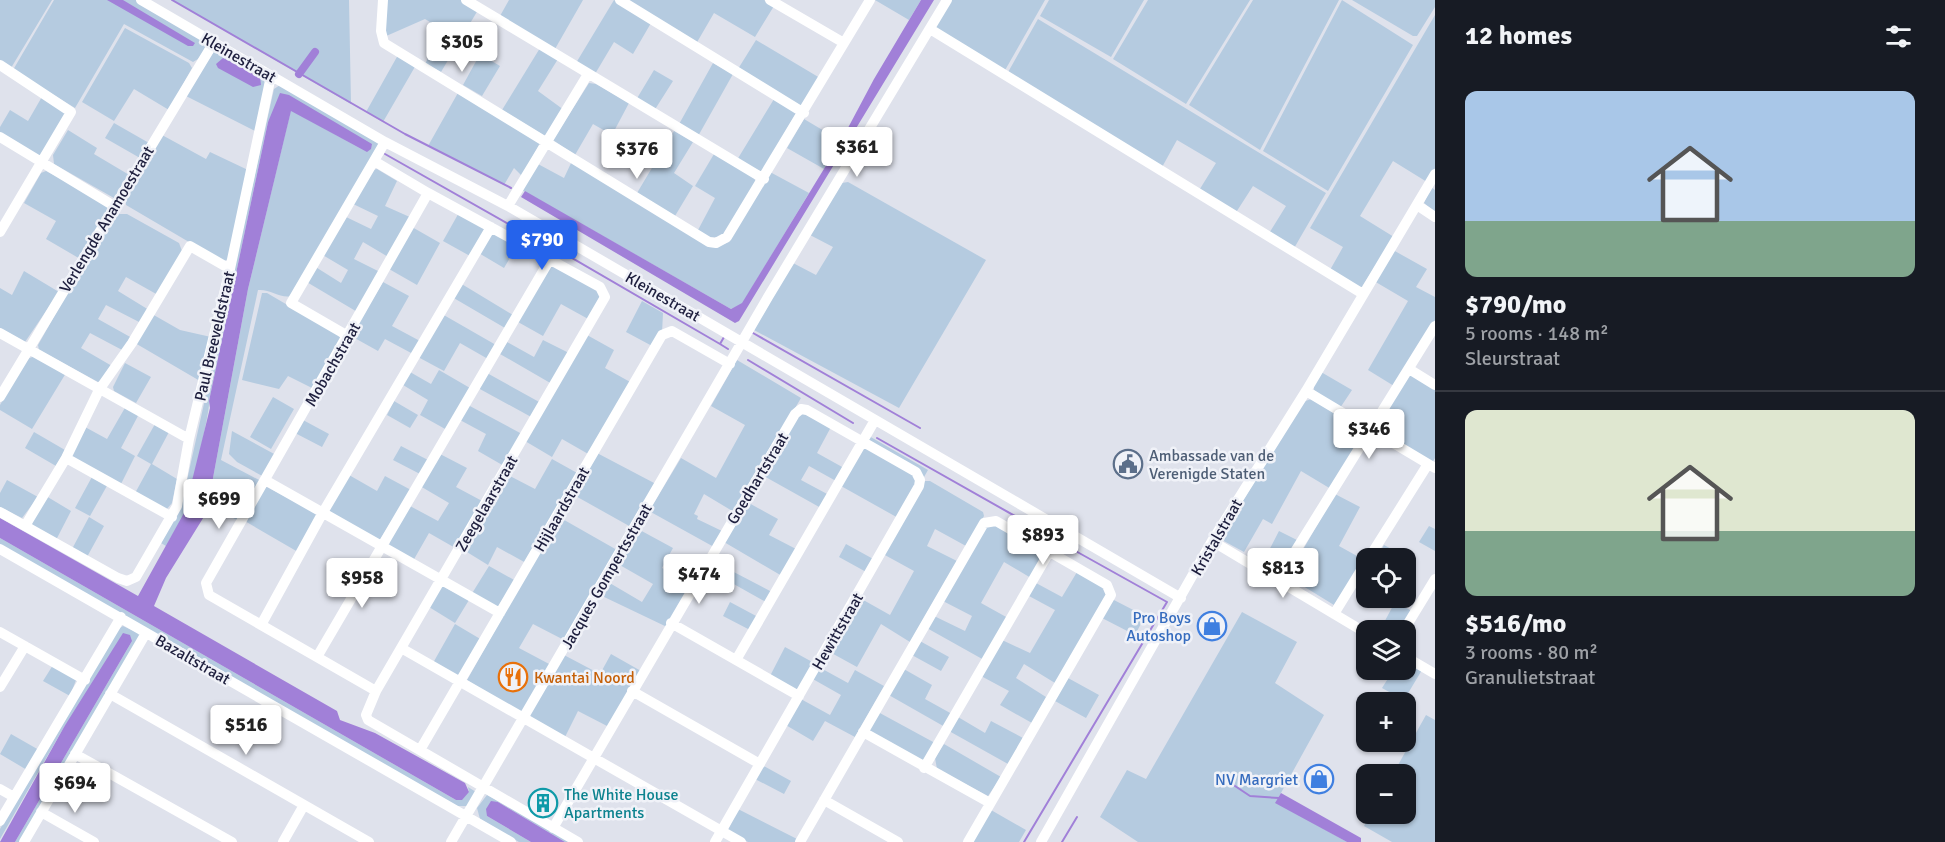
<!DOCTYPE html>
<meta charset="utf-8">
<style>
body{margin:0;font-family:Signika,sans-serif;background:#20242c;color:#f1f3f6;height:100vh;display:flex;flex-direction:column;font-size:22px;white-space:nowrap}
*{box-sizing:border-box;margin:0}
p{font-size:20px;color:#9ea1a6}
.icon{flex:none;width:33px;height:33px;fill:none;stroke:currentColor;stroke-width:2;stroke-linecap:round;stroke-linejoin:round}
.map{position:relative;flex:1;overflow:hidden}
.panel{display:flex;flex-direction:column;background:#171b24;width:510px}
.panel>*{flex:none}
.fabs{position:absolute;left:1356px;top:548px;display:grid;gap:12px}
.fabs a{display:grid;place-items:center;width:60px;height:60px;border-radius:12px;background:#171b24;box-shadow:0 2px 4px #0004;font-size:30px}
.price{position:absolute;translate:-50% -51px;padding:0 14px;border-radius:6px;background:#fff;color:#222;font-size:20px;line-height:39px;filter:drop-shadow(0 2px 3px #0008)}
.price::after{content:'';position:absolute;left:50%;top:36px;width:18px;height:14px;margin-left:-9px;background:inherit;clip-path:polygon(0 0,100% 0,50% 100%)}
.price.selected{background:#2563eb;color:#fff}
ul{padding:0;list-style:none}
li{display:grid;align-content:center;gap:12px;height:318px;padding:0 30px}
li+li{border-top:2px solid #363941}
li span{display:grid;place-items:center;height:186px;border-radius:12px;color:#555}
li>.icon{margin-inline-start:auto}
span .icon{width:108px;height:108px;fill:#fffc;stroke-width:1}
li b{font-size:26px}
h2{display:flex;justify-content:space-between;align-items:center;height:72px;padding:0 30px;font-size:26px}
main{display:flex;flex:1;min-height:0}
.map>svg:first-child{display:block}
.green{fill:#b5cbe0}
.water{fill:#a180d8}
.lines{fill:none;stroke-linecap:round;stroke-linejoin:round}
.stream{stroke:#a180d8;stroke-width:2}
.canal{stroke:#a180d8;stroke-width:8}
.minor{stroke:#fff;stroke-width:10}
.labels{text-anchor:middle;stroke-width:5;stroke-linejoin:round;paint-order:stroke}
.street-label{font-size:16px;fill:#1e1f3e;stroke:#f0f2f8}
.service-label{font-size:16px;fill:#4e5e75;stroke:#f0f2f8;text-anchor:start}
.shop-label{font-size:16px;fill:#366cbe;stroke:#f0f2f8;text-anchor:end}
.food-label{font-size:16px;fill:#c56008;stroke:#f0f2f8;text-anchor:start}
.culture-label{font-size:16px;fill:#0d838f;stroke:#f0f2f8;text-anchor:start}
</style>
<main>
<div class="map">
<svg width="1435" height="842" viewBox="0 0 1435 842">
<rect width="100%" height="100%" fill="#dfe2ec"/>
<path class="green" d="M0,0H52L11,68L0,62Z
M54,0H137L203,40L206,48L198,59L193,62L124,24L75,108L13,70Z
M172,0H349L351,104Z
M386,0H463L478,10L441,72L425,64L443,30L425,19L384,37Z
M509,0H583L555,49L500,16Z
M614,0L651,23L633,54L614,42L595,74L576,63Z
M624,0H764L774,6L755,37L714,13L696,44Z
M875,0H921L909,20Z
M951,0H1045L1004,72L934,28Z
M1049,0H1144L1111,57L1040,16Z
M1148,0H1250L1186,104L1113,59Z
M1253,0H1339L1260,150L1189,105Z
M1342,0L1413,45L1328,191L1263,151Z
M1352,0H1435V7L1417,36H1413Z
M1435,15V168L1427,182L1393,161L1360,216L1394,237L1361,288L1330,270L1343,247L1310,228Z
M1038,19L1326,193L1293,250L1268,235L1286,206L1253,186L1235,214L1198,192L1216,163L1177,140L1161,169L1007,74Z
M125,28L189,63L192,68L169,110L134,89L114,121L82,102Z
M756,40L820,78L803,107L738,69Z
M540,48L558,59L538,91L564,110L545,136L502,110Z
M219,50L267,80L257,132L186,96L214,51Z
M480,54L500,66L482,96L463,85Z
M398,55L416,65L383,122L366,112Z
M713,63L733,74L697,138L678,126Z
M654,70L673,81L654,111L636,100Z
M589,83L596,84L629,103L612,135L593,124L575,155L553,140Z
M280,85L378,142V145L292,296C280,299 271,289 258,290L221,460L261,481L237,520L208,505L248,289L291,110L367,152L279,102L268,122L209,401C211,409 189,502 184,514C179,525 171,536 166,546L161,543L181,507L274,89Z
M459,91L540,143L522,176L514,168L504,185L428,146Z
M43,95L67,111L41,158L0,134V127L10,110L28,121Z
M774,99L796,113L762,172L737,160Z
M804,119L841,141L824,169L787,148Z
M114,123L149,143L140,158L105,138Z
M68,130L97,148L94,154L131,176L114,198L54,164L53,155Z
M674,131L693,142L674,173L693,186L675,216L637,193Z
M162,135L206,159L210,152L248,170L228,259L223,262L126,205V198Z
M714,154L754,178L756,182L722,238L709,237L698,230L715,198L695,186Z
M572,161L716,247L729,242L770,172L809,193L742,304L731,309L522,190L538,164L564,178Z
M377,169L397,181L385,206L412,218L390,258L363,242L354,259L382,273L359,313L305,281L314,266L341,283L348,270L321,254L344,216L371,229L378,216L351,203L373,170Z
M46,171L110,205L82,260L46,239L56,221L24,203L41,173Z
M848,182L986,260L899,408L754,330L793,263L816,275L833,247L810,235L842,183Z
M1431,187L1435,190V212L1424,203Z
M461,209L487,224L470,256L443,241Z
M118,214H127L179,243L182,251L158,295L126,277L118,291L149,310L141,323L106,305L98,319L132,338L124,351L90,333L81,348L112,366L104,379L98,382L39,350L38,345L73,283Z
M412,227L440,243L417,285L389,269Z
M490,232L518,244L504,268L477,252Z
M1393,250L1427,269L1416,287L1435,297V320L1394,386L1368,370L1408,301L1374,281Z
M554,265L601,293L590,320L561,304L543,336L518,322L548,269Z
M24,271L59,292L25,342L0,328V288L12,295Z
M383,282L409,296L392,326L420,341L413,354L385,339L378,351L351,336Z
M460,283L513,315L505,328L452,297Z
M262,293H267L337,334L343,341L314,389L288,376L279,389L242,380Z
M642,301L663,313L662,333L654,347L626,332Z
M152,314L180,330L211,337L200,381L135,343Z
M442,314L496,345L488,359L460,343L444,371L418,357Z
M587,335L614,350L605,368L632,383L590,455L562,439L552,457L525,441Z
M543,340L569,353L552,384L500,354L507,342L534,357Z
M35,356L66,373L32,429L0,410V405L27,359Z
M737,360L801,398L734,512L704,494L694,514L698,516L697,519L722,531L714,547L649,511L681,458L716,478L745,425L711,406Z
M125,363L151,377L136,403L114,391L113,387Z
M439,370L470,388L447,430L420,415L428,400L403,385L410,372L431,384Z
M1321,372L1352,390L1340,408L1314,390V385Z
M487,373L541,403L533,418L478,388Z
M1412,374L1435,387V458L1432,463L1378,428L1408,376Z
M273,397L294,409L271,449L250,437Z
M1311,399L1363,431L1364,435L1331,489L1301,471L1272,524L1263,519L1244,552L1222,540L1224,532L1303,402Z
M394,401L418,415L410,428L387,415Z
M468,405L522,434L504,466L478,451L486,434L460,420Z
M126,406L139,414L121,448L135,456L120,486L72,459L71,450L85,427L107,439Z
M800,412L831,427L817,453L844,468L836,481L809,466L801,480L829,495L821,508L762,475Z
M303,420L329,434L322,447L295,433Z
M155,424L169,432L152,464L177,479L172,503L166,510L134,495L151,464L137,456Z
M232,431L276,455L264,477L237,462L229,454Z
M34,432L65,450L56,466L25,448Z
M869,436L928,470L900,519L841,486Z
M401,446L428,460L420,474L393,460Z
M597,453L656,484L631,527L572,494Z
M440,454L467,468L456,487L484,502L457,549L429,533L413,561L389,546L390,540L410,506L438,521L449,503L420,486Z
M552,459L579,474L526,563L497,547L488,565L462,549L506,474L535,489Z
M93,475L108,484L90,516L75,508Z
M349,475L377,491L385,476L411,490L379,541L329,511Z
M7,480L38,497L22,518L0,507V493Z
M925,481H930L983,512L984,516L966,546L935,529L927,546L957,561L910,642L881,624L857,667L826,650L858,597L890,615L914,571L883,554Z
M265,486L318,514L298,552L243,520Z
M1335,494L1360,507L1339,546L1366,561L1334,605L1290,578L1289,574Z
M46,496L71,511L55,542L33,530L32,522Z
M747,502L778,519L769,535L796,549L782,576L724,542Z
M89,517L104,526L87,557L72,549Z
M559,517L617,550L564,640L533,624L519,648L551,665L522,711L518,712L467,680Z
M994,525L1040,551L1042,556L1031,578L1004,562L981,603L1008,618L984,660L925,627L932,615L965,631L972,616L941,600L981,528Z
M1429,526L1435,529V551L1419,542Z
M638,529L673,548L662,568L692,583L667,627L600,595L608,582L642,602L653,584L618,564Z
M1279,531L1299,541L1280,569L1276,570L1263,562Z
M0,538L456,800L469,792L468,787L476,792L467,806H457L0,545Z
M846,544L875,560L868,573L839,557Z
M1384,545L1408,558L1406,563V558H1377Z
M489,566L516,581L497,608L471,595Z
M728,569L772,592L766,602L723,578Z
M1077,572L1102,587L1106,595L1055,683L1024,664L1016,678L1046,697L1032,723L1000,705L1009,691L981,676L1002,640L1030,653L1055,610L1029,596L1036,583L1062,597Z
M442,586L469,600L455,623L429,607Z
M1112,599L1145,616L1135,635L1102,618Z
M730,602L758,617L750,630L723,616Z
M1395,602L1414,612L1404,630H1380Z
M1242,612L1297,642L1275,683L1324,715L1276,802L1347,842H1138L1100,817L1127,770L1146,779Z
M455,624L482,640L463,672L457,676L433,663Z
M123,626L138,633L140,637L20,842H15L132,641L64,727L0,839V829L118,629Z
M918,640L949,657L941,671L910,654Z
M785,647L816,664L796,692L770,676Z
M611,654L641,671L609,727L578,711L565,737L531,719L530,714L564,655L600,674Z
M1406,658L1422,670L1404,700L1382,688L1394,669H1406Z
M53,665L76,680L70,696L43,681Z
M817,666L848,683L855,670L884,686L855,737L825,721L813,741L784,724L799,698L830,715L841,695L811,678Z
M902,668L932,685L925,699L952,714L945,727L887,694Z
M1068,678L1099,695L1086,718L1055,701Z
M878,712L935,743L921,763L869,735L868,728Z
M1426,715L1435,720V842H1392L1364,826L1371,813H1406V774H1393Z
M958,717L985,733L991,721L1023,738L1008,764L949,731Z
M11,734L39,750L27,770L0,754Z
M944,744L1001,777L988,796L937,769L935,758Z
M762,765L791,781L784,794L755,779Z
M487,795L574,842H565L498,802L487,816L531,842H519L480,819L477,808Z
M738,809L797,839L795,842H748L728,830Z
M991,810L1026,830L1019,842H972Z"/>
<path class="water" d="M107,0H123L195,43L193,46H188Z
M921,0H934L739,321L735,323L521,197L525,191L731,309L742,303L841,141L874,79Z
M223,58L260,76L261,85L253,87L218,68L216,64Z
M280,93L289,95L372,144L371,149L367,152L291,111L248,289L208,505L205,515L166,578L154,606L337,711L340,720L375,733L465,783L469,792L462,800H456L0,538V518L138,596L184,513L210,408L209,401L268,122Z
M123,633L130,635L132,641L15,842H0L64,727Z
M1281,793L1361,838V842H1347L1275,803Z
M491,801L498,802L565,842H531L487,816L486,809Z"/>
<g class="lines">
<path class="stream" d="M172,0L405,134L511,188
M385,154L542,243
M560,251L720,344L724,337
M753,333L920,428
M720,344L728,349
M748,360L853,423
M877,438L1045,533
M1232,784L1250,796L1279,798
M1024,842L1167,602L1063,544
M1062,842L1077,817"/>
<path class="canal" d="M299,74L315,52"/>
<path class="minor" d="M141,0L385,142L508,206L1181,598
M383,0L381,31L384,43L709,242L716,243L727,237L870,0
M466,0L764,179
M620,0L804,113
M770,0L844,43
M930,29L1363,294
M0,65L71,112L0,232
M0,137L114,206
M374,161L428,193L206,583L209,595L376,691
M428,193L600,287L605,297L376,691L366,715L368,720L578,842
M1417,205L1435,217
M508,206L588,74
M0,333L189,439
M348,336L291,303L385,142
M1409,369L1435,385
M1306,391L1435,468
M0,397L214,42
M66,458L172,517
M265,480L500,613
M0,512L118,578L127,581L136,577L177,506L189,439L230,269L271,76
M25,526L66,458L99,390L132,343L190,246L230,269
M1212,541L1366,633
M0,549L511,842
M1369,558L1428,464
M1278,579L1435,326
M1334,614L1366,562
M671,623L799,696
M261,625L322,514L491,227
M1404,630L1435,579
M0,632L85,680
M401,648L741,842
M317,657L563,237
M1406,657L1435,674
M736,660L875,420
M0,687L25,646
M632,691L760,764
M110,694L369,842
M863,732L990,803
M420,750L662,335L672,331L730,364
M75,754L232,842
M924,768L1062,530
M0,789L14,797
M824,800L898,842
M41,812L94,842
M0,821L121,617
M553,828L795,414L801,409L807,410L916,472L920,480L919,486L715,842
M24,842L146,633
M283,842L304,805
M451,842L768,297L947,0
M800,842L984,523L996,521L1107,585L1111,595L968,842
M1041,842L1212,541L1306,391L1435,174"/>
</g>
<defs>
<g id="civic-ring" transform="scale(1.5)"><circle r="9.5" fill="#f0f2f8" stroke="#5c6f8a" stroke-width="1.5"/><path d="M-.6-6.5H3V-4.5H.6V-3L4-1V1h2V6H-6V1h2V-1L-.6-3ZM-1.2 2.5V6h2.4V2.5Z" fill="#5c6f8a"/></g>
<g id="shop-ring" transform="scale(1.5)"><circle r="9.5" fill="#f0f2f8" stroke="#3f7fe0" stroke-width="1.5"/><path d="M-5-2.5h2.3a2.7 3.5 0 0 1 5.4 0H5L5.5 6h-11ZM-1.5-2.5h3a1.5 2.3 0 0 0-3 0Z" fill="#3f7fe0"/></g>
<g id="restaurant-ring" transform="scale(1.5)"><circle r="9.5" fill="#f0f2f8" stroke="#e8710a" stroke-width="1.5"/><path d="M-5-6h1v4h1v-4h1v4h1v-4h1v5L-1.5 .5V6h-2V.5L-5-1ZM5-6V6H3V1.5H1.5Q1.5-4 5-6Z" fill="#e8710a"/></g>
<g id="building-ring" transform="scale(1.5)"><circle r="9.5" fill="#f0f2f8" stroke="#0f9aa8" stroke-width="1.5"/><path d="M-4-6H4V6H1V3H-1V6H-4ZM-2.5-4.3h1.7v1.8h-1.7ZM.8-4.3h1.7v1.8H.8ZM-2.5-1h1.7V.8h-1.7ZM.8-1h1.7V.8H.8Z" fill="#0f9aa8"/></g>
</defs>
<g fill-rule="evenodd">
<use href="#civic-ring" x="1128" y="464"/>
<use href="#shop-ring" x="1212" y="626"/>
<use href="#restaurant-ring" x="513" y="677"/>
<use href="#shop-ring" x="1319" y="779"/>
<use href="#building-ring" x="543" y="803"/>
</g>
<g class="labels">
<g class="street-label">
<text transform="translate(239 57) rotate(30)" y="6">Kleinestraat</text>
<text transform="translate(106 219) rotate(-59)" y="6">Verlengde Anamoestraat</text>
<text transform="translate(663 296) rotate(30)" y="6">Kleinestraat</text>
<text transform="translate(214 336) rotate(-77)" y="6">Paul Breeveldstraat</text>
<text transform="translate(332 364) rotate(-60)" y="6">Mobachstraat</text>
<text transform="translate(757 478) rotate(-59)" y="6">Goedhartstraat</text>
<text transform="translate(486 503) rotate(-60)" y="6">Zeegelaarstraat</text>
<text transform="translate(561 509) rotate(-60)" y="6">Hijlaardstraat</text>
<text transform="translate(1216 537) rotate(-60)" y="6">Kristalstraat</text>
<text transform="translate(606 576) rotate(-60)" y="6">Jacques Gompertsstraat</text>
<text transform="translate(837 631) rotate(-60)" y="6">Hewittstraat</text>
<text transform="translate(193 659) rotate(30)" y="6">Bazaltstraat</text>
</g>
<g class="service-label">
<text x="1149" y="461">Ambassade van de<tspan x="1149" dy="18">Verenigde Staten</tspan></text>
</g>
<g class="shop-label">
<text x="1191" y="623">Pro Boys<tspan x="1191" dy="18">Autoshop</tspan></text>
<text x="1298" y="785">NV Margriet</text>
</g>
<g class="food-label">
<text x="534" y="683">Kwantai Noord</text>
</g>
<g class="culture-label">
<text x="564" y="800">The White House<tspan x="564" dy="18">Apartments</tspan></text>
</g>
</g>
</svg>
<div class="fabs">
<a><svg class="icon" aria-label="locate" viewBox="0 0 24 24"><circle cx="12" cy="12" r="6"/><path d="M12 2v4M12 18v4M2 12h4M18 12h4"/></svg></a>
<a><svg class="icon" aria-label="layers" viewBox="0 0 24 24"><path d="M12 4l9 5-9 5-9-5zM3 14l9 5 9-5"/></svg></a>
<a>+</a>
<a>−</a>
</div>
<b class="price" style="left:462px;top:73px">$305</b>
<b class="price" style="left:857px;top:178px">$361</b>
<b class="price" style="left:637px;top:180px">$376</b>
<b class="price selected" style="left:542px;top:271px">$790</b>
<b class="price" style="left:1369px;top:460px">$346</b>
<b class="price" style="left:219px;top:530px">$699</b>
<b class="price" style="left:1043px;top:566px">$893</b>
<b class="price" style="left:1283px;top:599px">$813</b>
<b class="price" style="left:699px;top:605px">$474</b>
<b class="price" style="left:362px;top:609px">$958</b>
<b class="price" style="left:246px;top:756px">$516</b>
<b class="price" style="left:75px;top:814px">$694</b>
</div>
<section class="panel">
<h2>12 homes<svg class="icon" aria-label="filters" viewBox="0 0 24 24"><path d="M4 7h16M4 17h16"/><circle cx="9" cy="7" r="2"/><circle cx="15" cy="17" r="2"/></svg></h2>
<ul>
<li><span style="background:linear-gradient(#a9c7e8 70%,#7fa58c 0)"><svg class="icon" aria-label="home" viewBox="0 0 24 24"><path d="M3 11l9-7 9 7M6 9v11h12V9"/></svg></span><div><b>$790/mo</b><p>5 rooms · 148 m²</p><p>Sleurstraat</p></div></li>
<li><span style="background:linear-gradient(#dfe7d0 65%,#7fa58c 0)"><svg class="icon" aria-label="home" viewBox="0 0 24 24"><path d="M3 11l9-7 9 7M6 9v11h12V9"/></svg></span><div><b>$516/mo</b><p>3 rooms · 80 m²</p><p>Granulietstraat</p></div></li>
</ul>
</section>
</main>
